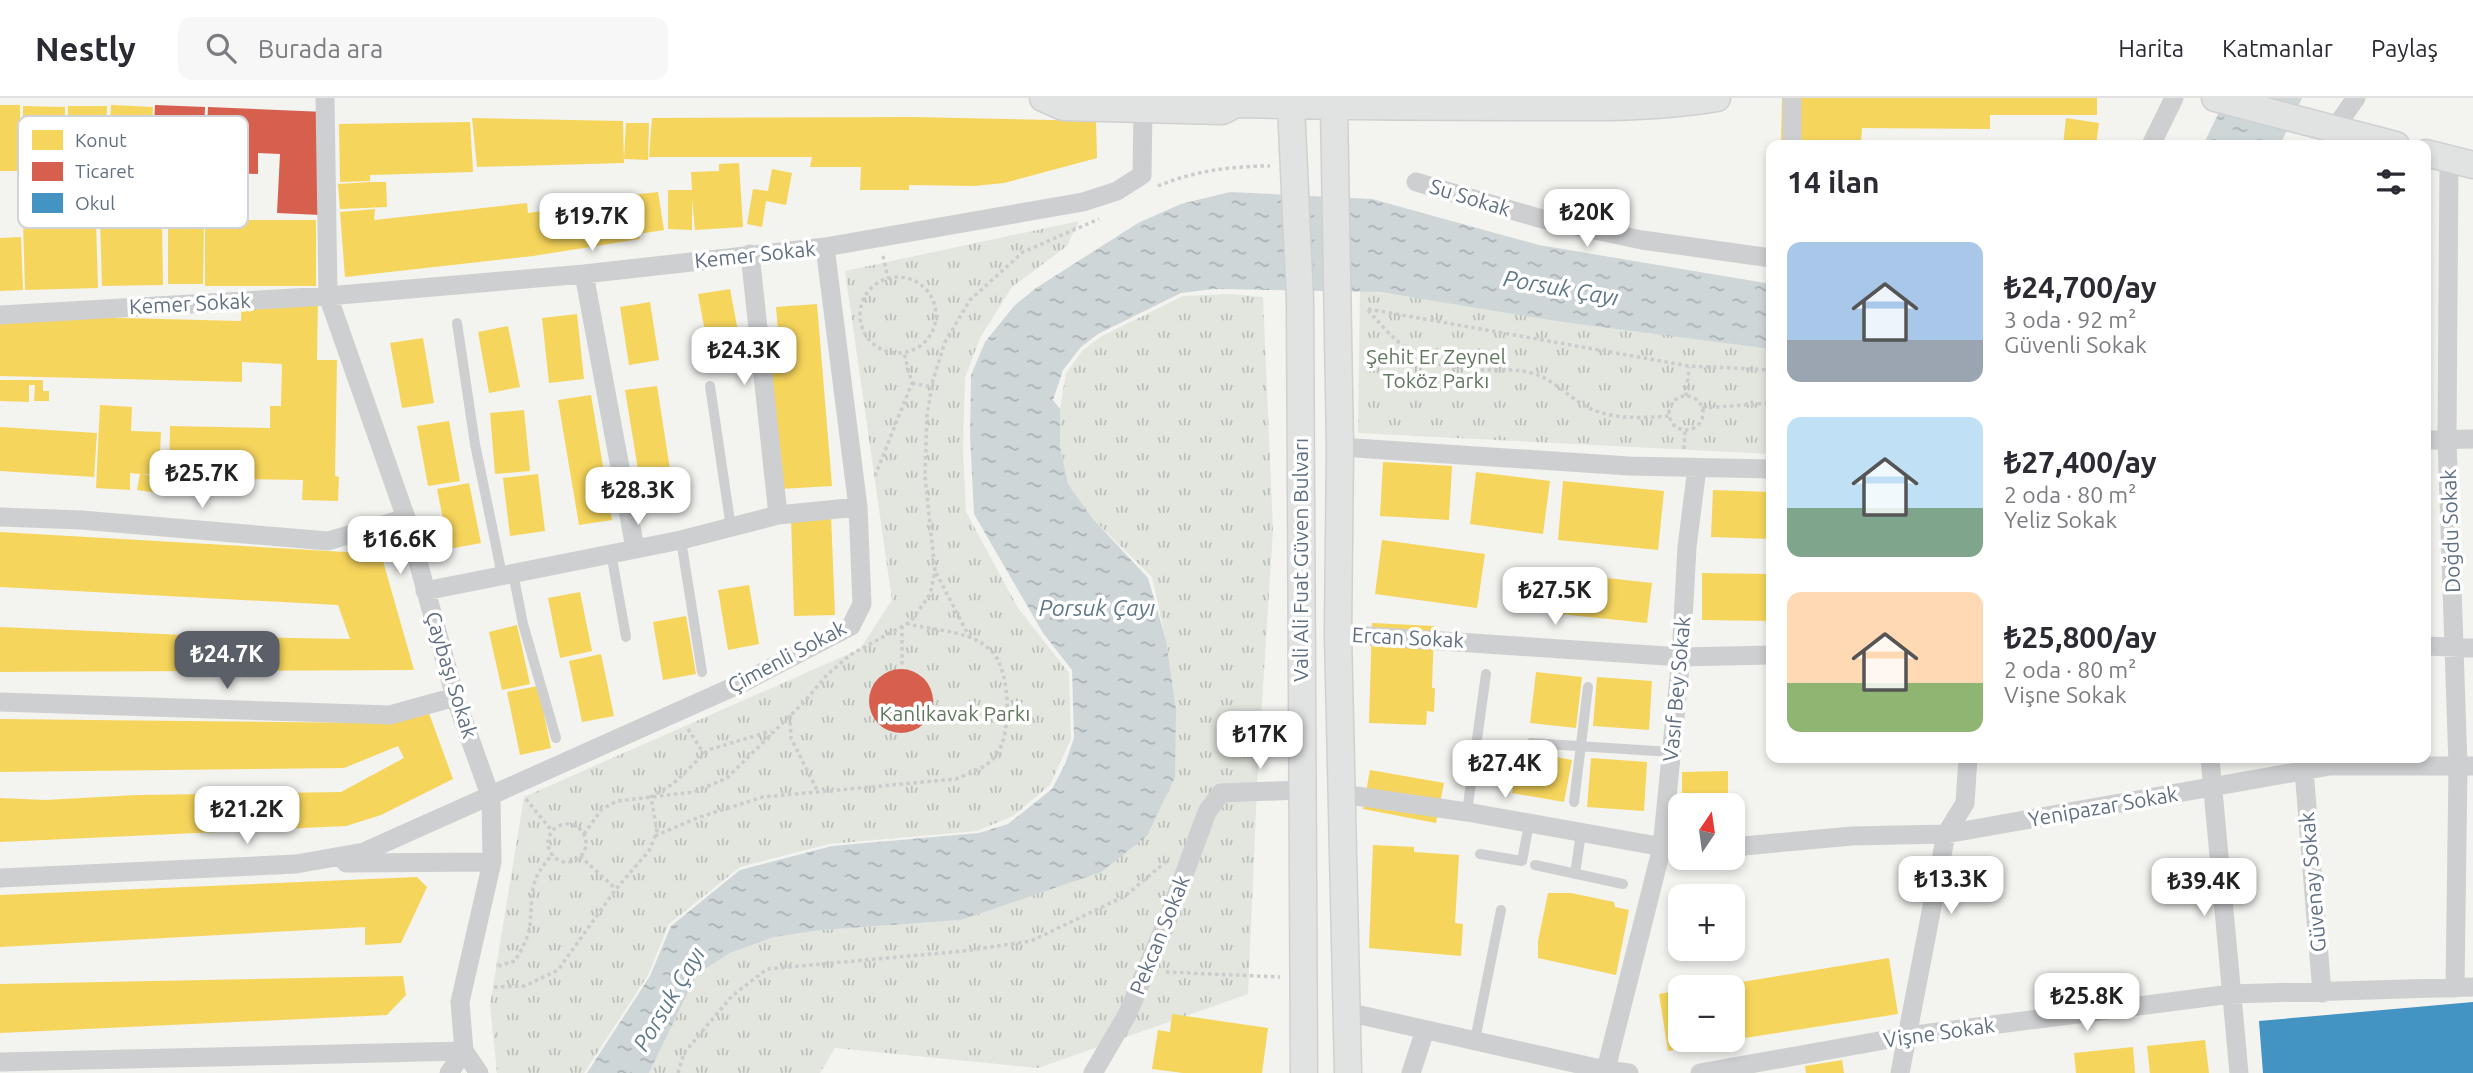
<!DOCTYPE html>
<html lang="tr">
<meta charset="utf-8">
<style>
body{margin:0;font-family:Ubuntu,sans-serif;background:#f7f7f7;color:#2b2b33;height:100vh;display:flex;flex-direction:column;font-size:26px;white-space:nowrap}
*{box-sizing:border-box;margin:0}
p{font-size:23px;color:#7c7c81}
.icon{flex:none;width:38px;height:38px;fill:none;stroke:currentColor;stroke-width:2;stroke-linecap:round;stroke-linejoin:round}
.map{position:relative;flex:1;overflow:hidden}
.details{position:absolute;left:1766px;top:42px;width:665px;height:623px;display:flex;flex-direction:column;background:#fff;border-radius:14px;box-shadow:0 4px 10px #0003}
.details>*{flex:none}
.needle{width:46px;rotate:13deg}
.buttons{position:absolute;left:1668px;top:695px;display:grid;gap:14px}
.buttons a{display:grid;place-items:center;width:77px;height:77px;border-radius:14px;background:#fff;box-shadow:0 4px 10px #0003;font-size:35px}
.price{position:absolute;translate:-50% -60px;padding:0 16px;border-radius:14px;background:#fff;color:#222;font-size:23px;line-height:46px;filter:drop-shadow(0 2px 4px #0008)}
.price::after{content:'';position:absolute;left:50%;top:42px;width:21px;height:16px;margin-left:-10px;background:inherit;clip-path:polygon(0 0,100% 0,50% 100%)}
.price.on{background:#5a5f68;color:#fff}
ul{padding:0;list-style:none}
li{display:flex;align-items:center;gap:21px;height:175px;padding:0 21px}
li span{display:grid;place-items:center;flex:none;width:196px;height:140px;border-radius:14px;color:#555}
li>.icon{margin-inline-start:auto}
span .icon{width:84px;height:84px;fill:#fffc;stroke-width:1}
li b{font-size:30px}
h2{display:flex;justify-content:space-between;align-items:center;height:84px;padding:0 21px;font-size:30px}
header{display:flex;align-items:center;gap:42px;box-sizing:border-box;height:98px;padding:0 35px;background:#fff;border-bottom:2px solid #e1e1e2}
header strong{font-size:33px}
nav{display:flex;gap:38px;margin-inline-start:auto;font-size:24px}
.search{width:490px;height:63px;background:#f7f7f7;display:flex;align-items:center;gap:18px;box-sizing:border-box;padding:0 24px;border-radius:14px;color:#7c7c81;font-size:26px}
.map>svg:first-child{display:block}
.grass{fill:url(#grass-tufts)}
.water{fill:url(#water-ripples)}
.homes{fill:#f6d55c}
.shops{fill:#d6604d}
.schools{fill:#4393c3}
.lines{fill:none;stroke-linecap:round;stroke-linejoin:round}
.secondary-casing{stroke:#cfd1d1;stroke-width:29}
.path{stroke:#ccc;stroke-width:3.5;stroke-dasharray:3.5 3.5;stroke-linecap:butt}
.service{stroke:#cecfd0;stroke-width:10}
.minor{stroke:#cecfd0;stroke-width:19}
.secondary{stroke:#e1e2e2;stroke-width:26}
.labels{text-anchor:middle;stroke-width:7;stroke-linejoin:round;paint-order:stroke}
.street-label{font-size:21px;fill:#617083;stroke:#fff}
.park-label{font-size:21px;fill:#637a60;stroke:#fff}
.water-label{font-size:23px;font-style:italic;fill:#617a88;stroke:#fff}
.key{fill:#fff;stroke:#d0d4da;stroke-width:2}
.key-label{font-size:19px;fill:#617083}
</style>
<header>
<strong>Nestly</strong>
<div class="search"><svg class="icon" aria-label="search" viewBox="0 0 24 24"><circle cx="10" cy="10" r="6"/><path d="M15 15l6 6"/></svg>Burada ara</div>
<nav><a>Harita</a><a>Katmanlar</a><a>Paylaş</a></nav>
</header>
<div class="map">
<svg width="2473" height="975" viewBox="0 0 2473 975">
<defs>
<pattern id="grass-tufts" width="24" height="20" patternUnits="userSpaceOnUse" patternTransform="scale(1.75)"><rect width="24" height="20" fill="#e2e6de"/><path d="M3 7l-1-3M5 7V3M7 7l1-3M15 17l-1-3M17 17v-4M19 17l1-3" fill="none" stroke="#bbbfb9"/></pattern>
<pattern id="water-ripples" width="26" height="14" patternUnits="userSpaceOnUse" patternTransform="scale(1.75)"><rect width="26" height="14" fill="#cfd6d8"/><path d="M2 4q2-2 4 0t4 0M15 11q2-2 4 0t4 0" fill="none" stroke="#abb2b5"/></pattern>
</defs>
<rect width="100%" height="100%" fill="#f3f3f0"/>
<path class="grass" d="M1079,123L1067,148L1012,189L980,240L965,280L963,350L966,414L1018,510L1069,575L1071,641L1050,687L1013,718L977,733L829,746L740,769L669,826L648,877L584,975H497L490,907L524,699L860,551L892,502L845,173Z
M1360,192L1771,251V356L1358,335Z
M1231,196L1263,199L1273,432L1258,668L1248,896L1038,970L835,950L820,975H649L697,876L730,855L774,839L822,832L961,822L1176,611L1166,542L1152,479L1093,421L1068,386L1060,348V311L1066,275L1083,252L1102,238L1183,198Z"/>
<path class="water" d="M2226,0H2302L2280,47H2203Z
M1230,94L1372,101L1539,147L1771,186V251L1563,224L1379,194L1214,191L1181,195L1098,236L1081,249L1063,272L1053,302L1060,311V348L1068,386L1093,421L1148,480L1166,542L1176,611L1175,679L1147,738L1101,774L961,822L822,832L774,839L730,855L697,876L649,975H587L650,878L671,828L740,772L832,748L979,735L1008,726L1052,691L1065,666L1074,640L1072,572L1043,535L974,416L970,338L971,277L985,244L1014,208L1036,190L1138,125L1181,106Z"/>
<path class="homes" d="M1782,0H2097V17H1990V31L1862,30L1861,47H1813V43H1781Z
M0,7H20V73H0Z
M111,7L153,9L149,71L108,68Z
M23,8L65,9V57L23,56Z
M68,8H107L106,58L67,57Z
M913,19L1096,23L1097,60L1004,85L974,88L909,87V92H860L861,69H810L812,59H649L652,20Z
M472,20L623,23L624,65L477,69Z
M2066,20L2099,25L2096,47H2063Z
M470,24L473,74L370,77V83L340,84L339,26Z
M626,25H649L648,62L624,61Z
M739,65L743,129L695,132L692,101V132L668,131V92H692L691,74L719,73V66Z
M772,71L792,75L786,107L766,103L762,129L747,126L753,91L768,93Z
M369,84H386L387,109L340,111L338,86Z
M658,94L664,132L638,136L640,141L533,158L345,179L340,114L375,111L374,122L527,105L528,115L550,112L549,106Z
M162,121L163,187L102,188L100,122Z
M168,122H204L203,186H168Z
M205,122H316V188H205Z
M96,123L98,190L25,192L23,124Z
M21,139L23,192L0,193V140Z
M730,191L741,249L709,255L698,196Z
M242,194L318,196L317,262H337L335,378L339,379L338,403L302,402L303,382L237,381L238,394L224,396L222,381L230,380L169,379L170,328L270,330V308H281L282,266L242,264V284L0,278V217L241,223Z
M650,204L659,262L629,267L620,209Z
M817,206L832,388L780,391L768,245L779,244L776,209Z
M577,216L584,281L549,285L542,220Z
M508,228L520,289L489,295L478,234Z
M423,240L434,305L402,310L390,245Z
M0,282H43V293H49V303H34L35,287H29V304L0,303Z
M657,288L676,410L645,414L625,292Z
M591,297L612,422L579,427L558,302Z
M100,307L132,309L131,333L161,334L159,376H142L161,379L158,395L137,392L140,376L130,375V392L96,390Z
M524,312L530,373L495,376L490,315Z
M449,323L460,383L428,388L417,328Z
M0,329L97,335L94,379L0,373Z
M1383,364L1452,368L1449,422L1380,418Z
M1476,374L1550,383L1543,436L1470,426Z
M538,376L545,433L510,438L503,380Z
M1563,383L1664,393L1658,452L1558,442Z
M469,385L481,445L449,451L437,391Z
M1713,392L1771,394V441L1711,439Z
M831,417L835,517L794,518L791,419Z
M0,434L381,456L414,572L0,574V529L232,539L350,541L338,507L0,489Z
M1382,442L1485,456L1477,510L1375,496Z
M1554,474L1652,485L1647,525L1550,515Z
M1702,475L1771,476V523L1702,522Z
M749,487L759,546L728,552L718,492Z
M580,494L592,553L560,560L548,500Z
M686,518L696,576L663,582L653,524Z
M1372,525L1434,528L1432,590H1435L1434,614L1427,613L1426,627L1369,625Z
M517,527L530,586L502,592L489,534Z
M601,556L614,618L582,624L569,563Z
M1536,574L1582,579L1576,630L1530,625Z
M1597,579L1652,583L1649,632L1593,628Z
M538,588L551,650L520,657L507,594Z
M427,610L453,681L381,717L346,728L0,744V700L45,702L137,697L341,694L404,660L398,648L344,670L0,674V621L376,625Z
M1520,652L1572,662L1564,704L1512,695Z
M1591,660L1647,664L1644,713L1587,709Z
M1370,672L1444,685L1436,725L1363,711Z
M1728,673V707H1682V674Z
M1373,747L1414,749V754L1459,757L1455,825L1463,826L1461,858L1369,850Z
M417,779L427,789L401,845L365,847V829L0,849V797Z
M1548,795H1571L1614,804L1615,809L1629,812L1616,877L1538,860V843Z
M1889,860L1898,916L1732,942V889H1711Z
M403,878L406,897L387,917L0,935V886Z
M1680,892V942L1729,943L1668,953L1659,896Z
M1172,916L1268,930L1262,975H1183L1152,971L1158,932L1170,934Z
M2205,942L2209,975H2150L2147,948Z
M2133,949L2135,975H2076L2074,955Z
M1842,962L1844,975H1806L1805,968Z"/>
<path class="shops" d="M155,7L205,9L203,68L152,66Z
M208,9L325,14L321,117L277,115L280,56L258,55V76L205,74Z
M869 603a32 32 0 1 1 64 0a32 32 0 1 1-64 0Z"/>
<path class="schools" d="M2473,904V975H2263L2259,923Z"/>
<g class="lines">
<g class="secondary-casing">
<path id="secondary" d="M1043,0L1063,9L1222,13L1236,6
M1222,0L1236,6C1331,8 1425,9 1520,9C1585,9 1653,11 1717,0
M2215,0L2396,47
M1291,7L1300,202L1304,975
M1334,9L1340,349L1338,536L1348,975
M2426,55L2473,67"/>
</g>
<path class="path" d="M1158,88C1194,73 1231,68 1270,68
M883,158L888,180
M860 217a38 38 0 1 1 76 0a38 38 0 1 1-76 0Z
M1368,211L1689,268L1771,272
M1368,212C1404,254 1424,270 1481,272C1499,272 1518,270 1535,276C1553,282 1568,298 1585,308C1611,322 1640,320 1669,318
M912,285L932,289
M1686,298L1689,269
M1669 315a17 17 0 1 1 34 0a17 17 0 1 1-34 0Z
M1702,310L1771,305
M1684,351L1685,332
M875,378L912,285L904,255
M936,475L969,538
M902,528V570
M790,617L791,640L818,694
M688,631L704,656
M526,701L552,733
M548 745a19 19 0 1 1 38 0a19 19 0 1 1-38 0Z
M584,736L602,711L617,703L694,694L727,680L803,605L827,577L850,557L910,524L930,497L935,473L925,379L927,317L933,282L945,244L970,202L1023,154L1099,121
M655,738L697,720L763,699L956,681C972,674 987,670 997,656C1012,634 1010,576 994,556C975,532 936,533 908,526
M580,758L616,791
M498,868L515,863C521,852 529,839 530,827C533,794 528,783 553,756
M1166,874L1280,879
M494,889L525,888L558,872L616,791L649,753L657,734L651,699L674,685L708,652L771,633
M678,975L684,955L732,898L767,871L964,853L1031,843L1125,798L1168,762"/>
<path class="service" d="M457,225L475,346L502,477
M710,288L731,430
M681,442L702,574
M611,455L626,539
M513,475L523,526L556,640
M1531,645L1671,654
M1574,704L1588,589
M1467,714L1486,576
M1480,756L1522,763L1529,726
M1535,767L1623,786
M1575,776L1581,735
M1475,942L1501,812"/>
<path class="minor" d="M325,0L328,198L406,420L455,599L491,700L492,764L460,904L464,953L479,975
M1792,0V47
M2151,47L2174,0
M2328,47L2334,31L2356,0
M2449,61L2447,342L2458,667L2455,890
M1416,84L1542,121L1642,142L1771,160
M750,156L778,417
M584,176L635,450
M0,217L328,198L584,176L825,149L1083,104L1117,93L1142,77L1143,11
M2426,342L2473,341
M1340,349L1629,368L1771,371
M0,419L81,422L328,443L406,420
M425,493L681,442L778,417L858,409
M1338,536L1681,559L1771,557
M2426,548L2473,550
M0,604L390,617L455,599
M2210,660L2239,975
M2304,672L2322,895
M1342,696L1467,714L1680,752
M1732,749L1852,738L1946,736L2330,668H2473
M346,765L492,764
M0,780L296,766L364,754L742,585L851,528L862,506L858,409L825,149
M1347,914L1605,972L1629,975
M0,964L464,953
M449,975L464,953
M1093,975L1127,917L1167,823L1207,714L1221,695L1301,692
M1411,975L1425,932
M1605,975L1662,749L1681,559L1687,449L1697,370
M1700,975L1907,938L2231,896L2473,889
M1900,975L1946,736L1965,705L1968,660"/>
<use href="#secondary" class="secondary"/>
</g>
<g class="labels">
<g class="street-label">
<text transform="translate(1470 100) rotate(17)" y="7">Su Sokak</text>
<text transform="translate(755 157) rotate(-6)" y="7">Kemer Sokak</text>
<text transform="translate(190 206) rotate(-3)" y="7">Kemer Sokak</text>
<text transform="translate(2451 433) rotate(-92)" y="7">Doğdu Sokak</text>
<text transform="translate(1301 462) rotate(-90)" y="7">Vali Ali Fuat Güven Bulvarı</text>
<text transform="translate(1408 540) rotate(3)" y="7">Ercan Sokak</text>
<text transform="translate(787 559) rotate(-28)" y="7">Çimenli Sokak</text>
<text transform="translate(451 577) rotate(73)" y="7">Çaybaşı Sokak</text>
<text transform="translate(1677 591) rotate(-85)" y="7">Vasıf Bey Sokak</text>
<text transform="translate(2103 709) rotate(-10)" y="7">Yenipazar Sokak</text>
<text transform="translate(2313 784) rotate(-95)" y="7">Güvenay Sokak</text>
<text transform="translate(1160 837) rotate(-68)" y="7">Pekcan Sokak</text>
<text transform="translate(1939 935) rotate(-8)" y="7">Vişne Sokak</text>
</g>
<g class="park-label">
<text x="1436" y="266">Şehit Er Zeynel<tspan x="1436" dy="24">Toköz Parkı</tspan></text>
<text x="955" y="623">Kanlıkavak Parkı</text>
</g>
<g class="water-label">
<text transform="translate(1561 190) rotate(10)" y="8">Porsuk Çayı</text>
<text x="1097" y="518">Porsuk Çayı</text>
<text transform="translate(669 901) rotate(-59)" y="8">Porsuk Çayı</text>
</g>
</g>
<rect x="18" y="18" width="230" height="112" rx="10" class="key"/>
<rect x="32" y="32" width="31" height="20" fill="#f6d55c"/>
<rect x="32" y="64" width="31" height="19" fill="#d6604d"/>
<rect x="32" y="95" width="31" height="20" fill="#4393c3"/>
<g class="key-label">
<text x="75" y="49">Konut</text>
<text x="75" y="80">Ticaret</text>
<text x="75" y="112">Okul</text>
</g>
</svg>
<div class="buttons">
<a><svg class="needle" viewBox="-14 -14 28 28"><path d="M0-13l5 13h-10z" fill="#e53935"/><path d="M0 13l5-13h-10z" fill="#7c7c81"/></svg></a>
<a>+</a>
<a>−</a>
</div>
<b class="price" style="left:1587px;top:151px">₺20K</b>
<b class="price" style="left:592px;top:155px">₺19.7K</b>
<b class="price" style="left:744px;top:289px">₺24.3K</b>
<b class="price" style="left:202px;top:412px">₺25.7K</b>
<b class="price" style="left:638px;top:429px">₺28.3K</b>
<b class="price" style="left:400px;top:478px">₺16.6K</b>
<b class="price" style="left:1555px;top:529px">₺27.5K</b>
<b class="price on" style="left:227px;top:593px">₺24.7K</b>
<b class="price" style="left:1260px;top:673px">₺17K</b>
<b class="price" style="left:1505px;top:702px">₺27.4K</b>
<b class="price" style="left:247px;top:748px">₺21.2K</b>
<b class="price" style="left:1951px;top:818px">₺13.3K</b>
<b class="price" style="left:2204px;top:820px">₺39.4K</b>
<b class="price" style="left:2087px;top:935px">₺25.8K</b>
<section class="details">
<h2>14 ilan<svg class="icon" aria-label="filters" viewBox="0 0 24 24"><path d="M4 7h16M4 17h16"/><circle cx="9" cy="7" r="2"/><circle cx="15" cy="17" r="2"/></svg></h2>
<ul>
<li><span style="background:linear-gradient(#a9c7e8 70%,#9aa5b1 0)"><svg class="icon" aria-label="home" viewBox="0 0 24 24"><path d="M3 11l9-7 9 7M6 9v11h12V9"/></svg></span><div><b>₺24,700/ay</b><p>3 oda · 92 m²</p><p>Güvenli Sokak</p></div></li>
<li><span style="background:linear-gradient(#bfe0f5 65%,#7fa58c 0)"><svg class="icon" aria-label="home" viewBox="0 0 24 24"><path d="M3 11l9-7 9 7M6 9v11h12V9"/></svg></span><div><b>₺27,400/ay</b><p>2 oda · 80 m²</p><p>Yeliz Sokak</p></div></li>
<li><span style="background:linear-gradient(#ffd9b3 65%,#8fb573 0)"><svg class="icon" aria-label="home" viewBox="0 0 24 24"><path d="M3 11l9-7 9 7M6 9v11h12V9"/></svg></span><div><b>₺25,800/ay</b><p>2 oda · 80 m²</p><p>Vişne Sokak</p></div></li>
</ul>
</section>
</div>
